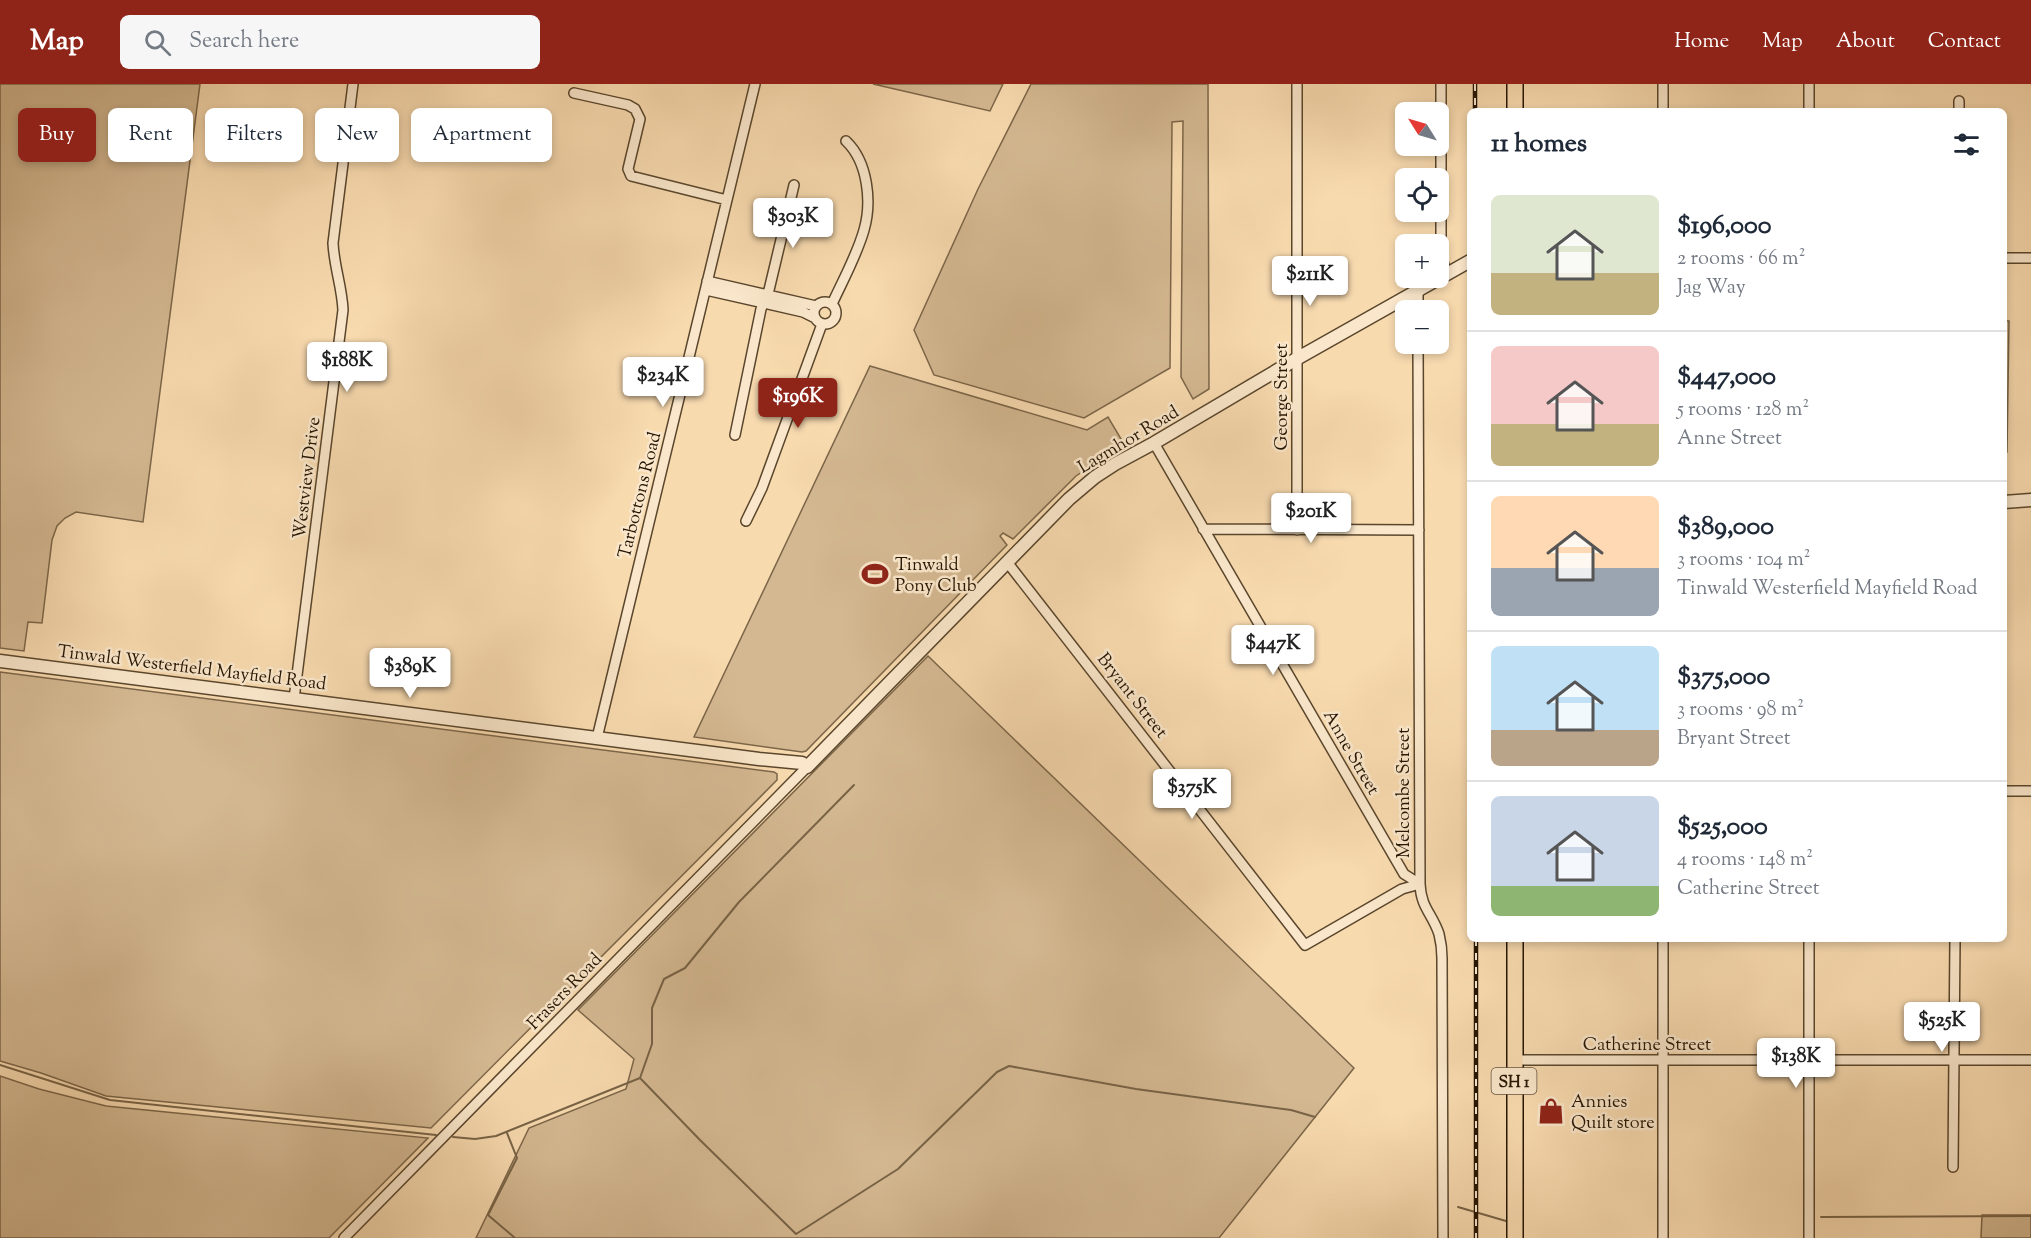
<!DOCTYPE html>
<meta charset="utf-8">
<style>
body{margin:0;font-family:"Sorts Mill Goudy",serif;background:#f6f6f7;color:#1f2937;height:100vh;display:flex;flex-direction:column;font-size:22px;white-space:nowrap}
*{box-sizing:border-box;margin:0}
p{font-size:20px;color:#747a83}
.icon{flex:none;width:33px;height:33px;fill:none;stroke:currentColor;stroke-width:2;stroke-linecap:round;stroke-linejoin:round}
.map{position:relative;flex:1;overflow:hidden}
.sheet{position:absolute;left:1467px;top:24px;width:540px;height:834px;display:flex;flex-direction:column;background:#fff;border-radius:9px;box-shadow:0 3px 9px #0003}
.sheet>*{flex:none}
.hud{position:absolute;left:18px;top:24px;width:570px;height:54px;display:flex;gap:12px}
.needle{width:39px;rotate:307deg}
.tools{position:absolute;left:1395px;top:18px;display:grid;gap:12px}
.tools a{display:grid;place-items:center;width:54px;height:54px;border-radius:9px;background:#fff;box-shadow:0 3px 9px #0003;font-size:30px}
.price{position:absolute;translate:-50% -51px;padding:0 14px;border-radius:6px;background:#fff;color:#222;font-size:20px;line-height:39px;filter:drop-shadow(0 2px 3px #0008)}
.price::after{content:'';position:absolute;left:50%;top:36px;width:18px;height:14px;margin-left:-9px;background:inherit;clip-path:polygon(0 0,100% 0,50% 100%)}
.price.selected{background:#8f2418;color:#fff}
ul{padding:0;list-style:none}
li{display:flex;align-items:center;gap:18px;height:150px;padding:0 24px}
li+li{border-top:2px solid #e0e1e3}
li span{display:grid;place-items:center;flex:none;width:168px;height:120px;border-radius:9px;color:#555}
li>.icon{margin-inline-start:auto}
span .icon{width:72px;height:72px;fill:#fffc;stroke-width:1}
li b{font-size:26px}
h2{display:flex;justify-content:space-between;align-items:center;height:72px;padding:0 24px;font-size:26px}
.chip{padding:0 21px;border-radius:9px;background:#fff;box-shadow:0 3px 9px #0003;font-size:21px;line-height:54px}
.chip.selected{background:#8f2418;color:#fff}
header{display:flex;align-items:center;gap:36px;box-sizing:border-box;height:84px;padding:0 30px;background:#8f2418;color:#fff}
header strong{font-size:28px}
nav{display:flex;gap:33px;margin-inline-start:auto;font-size:21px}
.search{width:420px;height:54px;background:#f6f6f7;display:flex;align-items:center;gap:15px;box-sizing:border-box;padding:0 21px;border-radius:9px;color:#747a83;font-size:22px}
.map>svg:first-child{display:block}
.green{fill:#d4b891;stroke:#7c6649;stroke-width:1.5}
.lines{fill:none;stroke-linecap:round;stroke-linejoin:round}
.stream{stroke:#786346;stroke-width:2}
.minor-casing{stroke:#5a462c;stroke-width:12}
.tertiary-casing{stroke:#5a462c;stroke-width:15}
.trunk-casing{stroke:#251401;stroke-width:18}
.minor{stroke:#fae7cb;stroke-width:9}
.tertiary{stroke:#fae7cb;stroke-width:12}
.trunk{stroke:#f8daaf;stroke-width:15}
.rail-casing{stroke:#251401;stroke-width:4.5}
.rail{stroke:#fae7cb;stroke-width:2;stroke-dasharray:7;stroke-linecap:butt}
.labels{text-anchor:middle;stroke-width:5;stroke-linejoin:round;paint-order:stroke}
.shield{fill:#fae7cb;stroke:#65533e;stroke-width:1.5}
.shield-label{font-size:16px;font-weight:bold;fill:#251401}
.street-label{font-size:18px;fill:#251401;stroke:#fae7cb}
.poi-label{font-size:18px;fill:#251401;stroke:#fae7cb;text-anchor:start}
</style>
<header>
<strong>Map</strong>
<div class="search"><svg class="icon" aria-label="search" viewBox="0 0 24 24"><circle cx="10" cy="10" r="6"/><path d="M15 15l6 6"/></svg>Search here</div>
<nav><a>Home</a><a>Map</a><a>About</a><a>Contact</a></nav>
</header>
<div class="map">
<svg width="2031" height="1154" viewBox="0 0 2031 1154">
<rect width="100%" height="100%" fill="#f8daaf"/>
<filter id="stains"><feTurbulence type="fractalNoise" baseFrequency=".00333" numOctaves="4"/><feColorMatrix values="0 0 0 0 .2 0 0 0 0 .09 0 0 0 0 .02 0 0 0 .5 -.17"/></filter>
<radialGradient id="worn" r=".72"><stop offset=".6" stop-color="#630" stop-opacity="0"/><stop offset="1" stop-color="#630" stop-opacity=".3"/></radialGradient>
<path class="green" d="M0,0H200L143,438L76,428L65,434L57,442L52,456L42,539L28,538L24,567L0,564Z
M873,0H1003L990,27Z
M1031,0H1208L1209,305L1193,315L1181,293L1183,37L1172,38L1170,284L1084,334L934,291L914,246L978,105Z
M2004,237H2009L2007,368H2004Z
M870,282L1087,346L1108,333L1124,360L1076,392L1013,455L1003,449L1000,452L1007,461L806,667L802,668L694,653Z
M928,572L1354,984L1219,1154H476L529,1044L626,1005L634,975L578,926Z
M0,588L774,688L777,690V696L431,1044L106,1012L41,989L0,977Z
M0,992L39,1005L106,1022L428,1054L329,1154H0Z
M1982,1131H2031V1154H1981Z"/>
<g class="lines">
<path class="stream" d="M0,981L110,1016L436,1051
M640,994L652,960V924L664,895L685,884L739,818L854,701
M507,1049L517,1074L488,1131L515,1154
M453,1053L475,1055L496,1052L640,994L700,1056L796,1150L898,1085L997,988L1009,982L1136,1005L1291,1026L1315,1033
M1458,1123L1506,1137
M1821,1133L2031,1132"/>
<g class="minor-casing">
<path id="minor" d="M1441,0V169L1446,190
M1809,0V27
M574,9L628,21L635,25L640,35L628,85L631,92L727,116
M1663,27V0
M1959,27V17
M2004,174H2031
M707,197L816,222
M706,206L803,228L815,234
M1418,206V226
M814 229a11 11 0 1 1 22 0a11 11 0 1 1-22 0Z
M832,220C843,196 857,171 864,146C872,118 868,78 846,57
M1418,260L1420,800C1421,824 1432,829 1439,850C1441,858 1442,866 1442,874L1443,1154
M735,351L761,225L769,206L794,101
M1154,359L1404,790L1420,800
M746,437L762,404L822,240
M1203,445L1419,446
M1297,446V0
M1007,478L1305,861L1402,805L1420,800
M294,615L343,226C342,203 334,182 333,159L353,0
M597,654L755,0
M2004,707H2031
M1663,855V1154
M1809,855V1154
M1514,976H2031
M1953,1083L1955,855
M344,1154L807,683"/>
</g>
<g class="tertiary-casing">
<path id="tertiary" d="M2004,418L2031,416
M0,577L759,675L802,679L807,683L1069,415L1095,393L1115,380L1154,359L1298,274L1470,177"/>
</g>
<g class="trunk-casing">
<path id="trunk" d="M1515,27V0
M1515,855V1154"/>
</g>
<use href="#minor" class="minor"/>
<use href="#tertiary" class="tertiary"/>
<use href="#trunk" class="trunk"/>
<g class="rail-casing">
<path id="rail" d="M1475,0V27
M1476,855V1154"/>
</g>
<use href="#rail" class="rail"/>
</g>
<defs>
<g id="stadium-bare" transform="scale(2.07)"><path d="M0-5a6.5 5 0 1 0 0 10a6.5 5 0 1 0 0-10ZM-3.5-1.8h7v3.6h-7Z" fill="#8f2418" stroke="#fae7cb" stroke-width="2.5" paint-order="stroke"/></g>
<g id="shop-bare" transform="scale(2.07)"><path d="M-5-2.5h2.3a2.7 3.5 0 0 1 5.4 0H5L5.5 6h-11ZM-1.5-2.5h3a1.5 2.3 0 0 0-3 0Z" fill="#8f2418" stroke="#fae7cb" stroke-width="2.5" paint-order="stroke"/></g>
</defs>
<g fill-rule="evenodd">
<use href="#stadium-bare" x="875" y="490"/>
<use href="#shop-bare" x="1551" y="1027"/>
</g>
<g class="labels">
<rect class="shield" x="1491.5" y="984" width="45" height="26" rx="4.5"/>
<g class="shield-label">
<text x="1514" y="1003">SH 1</text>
</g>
<g class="street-label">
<text transform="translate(1281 313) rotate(-90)" y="6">George Street</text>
<text transform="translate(1128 355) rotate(-31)" y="6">Lagmhor Road</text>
<text transform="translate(306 394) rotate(-83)" y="6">Westview Drive</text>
<text transform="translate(639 411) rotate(-76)" y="6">Tarbottons Road</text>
<text transform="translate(192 583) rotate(7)" y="6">Tinwald Westerfield Mayfield Road</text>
<text transform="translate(1133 611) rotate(52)" y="6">Bryant Street</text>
<text transform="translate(1352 668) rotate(60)" y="6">Anne Street</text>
<text transform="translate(1403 709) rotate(-90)" y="6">Melcombe Street</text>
<text transform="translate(564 907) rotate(-46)" y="6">Frasers Road</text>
<text x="1647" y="966">Catherine Street</text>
</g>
<g class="poi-label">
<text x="895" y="486">Tinwald<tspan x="895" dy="21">Pony Club</tspan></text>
<text x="1571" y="1023">Annies<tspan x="1571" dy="21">Quilt store</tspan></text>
</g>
</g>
<rect width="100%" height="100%" filter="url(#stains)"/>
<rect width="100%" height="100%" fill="url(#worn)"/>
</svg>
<div class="tools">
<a><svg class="needle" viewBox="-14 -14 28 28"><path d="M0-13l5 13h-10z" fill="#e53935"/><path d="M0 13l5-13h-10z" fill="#747a83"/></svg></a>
<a><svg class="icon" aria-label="locate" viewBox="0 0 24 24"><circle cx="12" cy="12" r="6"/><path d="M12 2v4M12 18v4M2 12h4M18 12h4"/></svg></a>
<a>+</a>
<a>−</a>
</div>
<b class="price" style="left:793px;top:165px">$303K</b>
<b class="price" style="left:1310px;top:223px">$211K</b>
<b class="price" style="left:347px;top:309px">$188K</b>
<b class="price" style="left:663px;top:324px">$234K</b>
<b class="price selected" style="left:798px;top:345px">$196K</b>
<b class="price" style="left:1311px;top:460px">$201K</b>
<b class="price" style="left:1273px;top:592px">$447K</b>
<b class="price" style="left:410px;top:615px">$389K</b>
<b class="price" style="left:1192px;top:736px">$375K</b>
<b class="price" style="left:1942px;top:969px">$525K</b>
<b class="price" style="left:1796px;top:1005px">$138K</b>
<div class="hud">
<a class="chip selected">Buy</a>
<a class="chip">Rent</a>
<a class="chip">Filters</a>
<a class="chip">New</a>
<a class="chip">Apartment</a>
</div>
<section class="sheet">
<h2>11 homes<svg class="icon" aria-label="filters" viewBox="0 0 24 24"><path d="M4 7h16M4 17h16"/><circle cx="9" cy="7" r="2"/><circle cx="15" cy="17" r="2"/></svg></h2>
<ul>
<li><span style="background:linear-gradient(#dfe7d0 65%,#c2b280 0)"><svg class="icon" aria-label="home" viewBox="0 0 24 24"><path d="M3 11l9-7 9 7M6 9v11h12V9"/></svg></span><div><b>$196,000</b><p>2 rooms · 66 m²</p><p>Jag Way</p></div></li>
<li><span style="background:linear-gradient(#f6c9c9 65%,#c2b280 0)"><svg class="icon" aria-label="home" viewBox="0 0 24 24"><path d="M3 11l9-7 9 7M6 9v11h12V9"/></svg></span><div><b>$447,000</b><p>5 rooms · 128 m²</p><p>Anne Street</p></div></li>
<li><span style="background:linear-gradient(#ffd9b3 60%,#9aa5b1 0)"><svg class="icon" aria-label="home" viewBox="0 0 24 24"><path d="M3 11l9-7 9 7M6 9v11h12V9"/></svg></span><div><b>$389,000</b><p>3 rooms · 104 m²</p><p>Tinwald Westerfield Mayfield Road</p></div></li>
<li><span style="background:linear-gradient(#bfe0f5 70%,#b9a48a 0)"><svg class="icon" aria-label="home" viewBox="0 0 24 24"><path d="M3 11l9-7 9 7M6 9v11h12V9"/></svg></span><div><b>$375,000</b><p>3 rooms · 98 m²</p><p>Bryant Street</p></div></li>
<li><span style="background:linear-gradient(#c9d6e8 75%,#8fb573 0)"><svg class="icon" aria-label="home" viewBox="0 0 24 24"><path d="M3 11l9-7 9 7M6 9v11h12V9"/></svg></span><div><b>$525,000</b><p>4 rooms · 148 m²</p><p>Catherine Street</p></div></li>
</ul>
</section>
</div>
